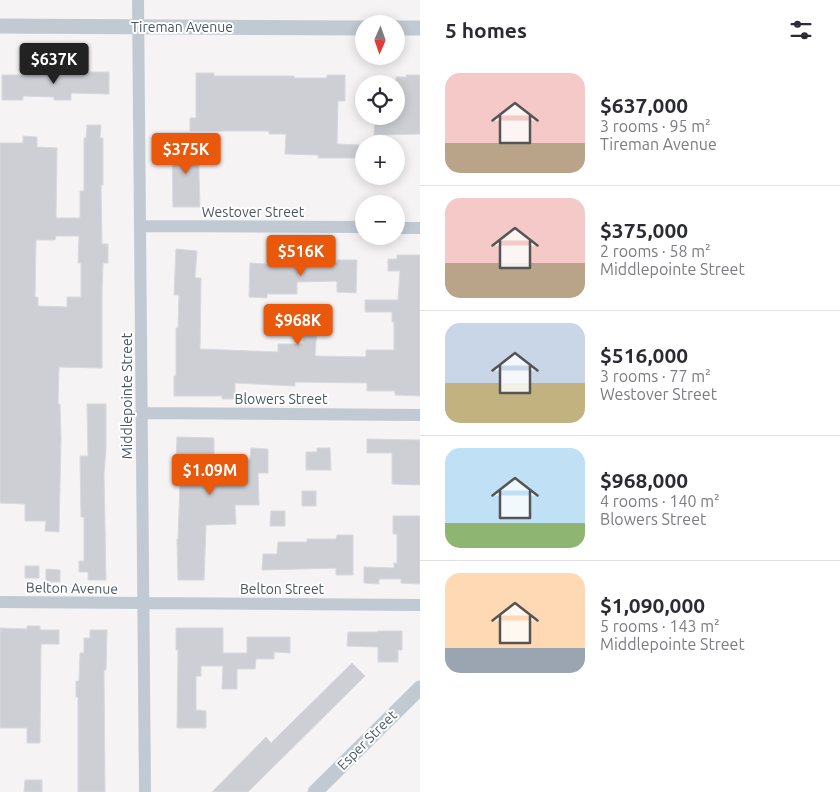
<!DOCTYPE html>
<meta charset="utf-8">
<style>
body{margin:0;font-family:Ubuntu,sans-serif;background:#f7f7f7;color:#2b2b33;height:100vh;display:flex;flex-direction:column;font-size:19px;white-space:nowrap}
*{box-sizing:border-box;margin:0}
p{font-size:16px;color:#7c7c81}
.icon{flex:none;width:28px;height:28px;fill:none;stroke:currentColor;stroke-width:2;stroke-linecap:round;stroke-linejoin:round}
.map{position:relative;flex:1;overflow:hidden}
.side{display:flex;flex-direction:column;background:#fff;width:420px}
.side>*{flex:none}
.needle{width:32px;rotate:182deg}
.buttons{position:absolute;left:355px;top:15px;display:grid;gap:10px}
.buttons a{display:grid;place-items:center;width:50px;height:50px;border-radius:50%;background:#fff;box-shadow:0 2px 12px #0003;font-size:25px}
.price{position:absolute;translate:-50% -42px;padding:0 11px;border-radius:5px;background:#ea580c;color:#fff;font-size:16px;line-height:32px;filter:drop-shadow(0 1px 2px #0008)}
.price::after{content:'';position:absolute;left:50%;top:30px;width:15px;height:11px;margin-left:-8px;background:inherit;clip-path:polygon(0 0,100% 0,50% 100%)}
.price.active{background:#222;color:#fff}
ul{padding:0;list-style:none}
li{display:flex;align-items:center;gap:15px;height:125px;padding:0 25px}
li+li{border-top:1px solid #e1e1e2}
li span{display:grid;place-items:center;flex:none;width:140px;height:100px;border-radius:15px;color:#555}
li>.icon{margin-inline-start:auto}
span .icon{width:60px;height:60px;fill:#fffc;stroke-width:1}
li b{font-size:21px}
h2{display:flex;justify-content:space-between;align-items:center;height:60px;padding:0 25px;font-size:21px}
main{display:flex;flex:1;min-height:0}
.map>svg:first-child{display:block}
.building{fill:#cdcfd5;stroke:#d7d9de;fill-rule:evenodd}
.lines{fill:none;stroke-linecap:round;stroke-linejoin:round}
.minor{stroke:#c1cad2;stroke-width:12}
.tertiary{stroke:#c1cad2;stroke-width:15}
.labels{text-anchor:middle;stroke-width:4;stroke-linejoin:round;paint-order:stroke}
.street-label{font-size:14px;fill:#4a5661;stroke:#fff}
</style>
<main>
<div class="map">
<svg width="420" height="792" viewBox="0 0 420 792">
<rect width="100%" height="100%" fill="#f5f3f3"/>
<path class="building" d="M84,72H109V94L71,93V100H54V97L23,96V100H2V75H28V73L84,74Z
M196,73H214V76H294V78H327V75H345V101H338L337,144L359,145V158H318V155L285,154L286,134H269V131H190V118H196Z
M406,75H420V134L374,135L375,119H396V77H406Z
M87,125H101L100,138H103V185H101L102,244H108V263H103L102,291V368L59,367L58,404H60L61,438L59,532L45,531L46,521H25V504L0,503V143H23V136L37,137V147L57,148L56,218H80V191H84V138H86ZM56,236H79L78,263H81V297H67V307L38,306V297H35L36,240H55Z
M172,143H198L200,207H173Z
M176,249L197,251L195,278H201L200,349L278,352V344H303L304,326L317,327L315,356L366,357V350H394V322H392V312H365V300H398L400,271H388V259H397V255H420V396L395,395V391H367V383L295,382V386L235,383V399H222V396H174V376H176V328H178L179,295H174Z
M337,260H357L356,293L337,292V281L297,282V294H267V298L249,297L250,263L280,265V262H337Z
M87,404H106V448L104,474L106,580H88V572H79V561H84V517H81L80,456H88Z
M177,437L214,438V459H250L251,448L268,449V473H258L259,505H235L236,524L206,525L204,580H178L177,539H178L180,482H173V464H176Z
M367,439L420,440V485L392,484V453H367Z
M317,448H330L331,470H306V452H317Z
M302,491H316V506H302Z
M271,511H285V526H270Z
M393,516H420V584L401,583V579H379V584L364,583V567L394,568V563H397V534H393Z
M337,535H353V575H336V568L262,570L263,554H277L278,542H307V539H336Z
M25,566H39V578H25Z
M46,569L60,570V582H46Z
M27,626H40V630H59V644H41L40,743H27V728H0V628L27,629Z
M176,628H223V653H247V637H290V653L274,652V659H256L255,669H237V689H222L223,666H201V676H196V710L206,711V728H177L178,650H176Z
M90,630H107L106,670H104L105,792H78V697H76V681H79L80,653H84V638H90Z
M378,631H402V650H398V662H378V647L347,646L348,632H378Z
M352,663L365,676L248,792H212L266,737L271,743Z
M25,780H42V792H24Z"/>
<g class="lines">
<path class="minor" d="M138,0L145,792
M141,226L364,227
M396,228H420
M141,413L420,415
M0,602L420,605"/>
<path class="tertiary" d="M0,26L364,28
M396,28H420
M315,792L420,688"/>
</g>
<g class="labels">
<g class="street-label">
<text x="182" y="32">Tireman Avenue</text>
<text x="253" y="217">Westover Street</text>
<text transform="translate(127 396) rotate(-90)" y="5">Middlepointe Street</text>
<text x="281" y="404">Blowers Street</text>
<text transform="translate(72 588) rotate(1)" y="5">Belton Avenue</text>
<text x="282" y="594">Belton Street</text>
<text transform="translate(367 740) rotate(-45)" y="5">Esper Street</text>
</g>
</g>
</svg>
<div class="buttons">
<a><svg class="needle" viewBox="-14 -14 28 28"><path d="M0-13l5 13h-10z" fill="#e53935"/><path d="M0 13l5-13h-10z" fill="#7c7c81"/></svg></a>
<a><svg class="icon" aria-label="locate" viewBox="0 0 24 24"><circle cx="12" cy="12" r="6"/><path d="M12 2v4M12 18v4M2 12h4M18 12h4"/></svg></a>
<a>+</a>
<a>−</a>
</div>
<b class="price active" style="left:54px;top:85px">$637K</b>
<b class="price" style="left:186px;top:175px">$375K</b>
<b class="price" style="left:301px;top:277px">$516K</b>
<b class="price" style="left:298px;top:346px">$968K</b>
<b class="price" style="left:210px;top:496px">$1.09M</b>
</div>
<section class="side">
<h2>5 homes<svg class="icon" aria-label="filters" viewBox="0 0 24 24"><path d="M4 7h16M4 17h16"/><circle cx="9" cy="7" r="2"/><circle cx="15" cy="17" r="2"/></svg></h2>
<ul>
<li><span style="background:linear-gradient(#f6c9c9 70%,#b9a48a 0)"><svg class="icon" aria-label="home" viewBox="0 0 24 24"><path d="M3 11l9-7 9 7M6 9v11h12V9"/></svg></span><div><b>$637,000</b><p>3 rooms · 95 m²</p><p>Tireman Avenue</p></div></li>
<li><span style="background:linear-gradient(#f6c9c9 65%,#b9a48a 0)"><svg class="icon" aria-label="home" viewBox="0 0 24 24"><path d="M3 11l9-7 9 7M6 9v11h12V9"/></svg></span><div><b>$375,000</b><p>2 rooms · 58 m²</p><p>Middlepointe Street</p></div></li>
<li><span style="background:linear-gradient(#c9d6e8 60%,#c2b280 0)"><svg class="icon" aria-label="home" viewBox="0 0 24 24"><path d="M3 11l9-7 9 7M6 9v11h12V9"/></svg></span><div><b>$516,000</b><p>3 rooms · 77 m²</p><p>Westover Street</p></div></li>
<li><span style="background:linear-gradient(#bfe0f5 75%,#8fb573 0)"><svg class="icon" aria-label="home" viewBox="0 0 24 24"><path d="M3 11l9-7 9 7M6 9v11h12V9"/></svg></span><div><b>$968,000</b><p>4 rooms · 140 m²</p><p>Blowers Street</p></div></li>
<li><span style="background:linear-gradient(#ffd9b3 75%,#9aa5b1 0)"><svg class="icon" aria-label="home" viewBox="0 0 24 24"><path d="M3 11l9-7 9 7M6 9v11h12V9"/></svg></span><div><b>$1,090,000</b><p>5 rooms · 143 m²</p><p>Middlepointe Street</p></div></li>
</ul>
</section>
</main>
